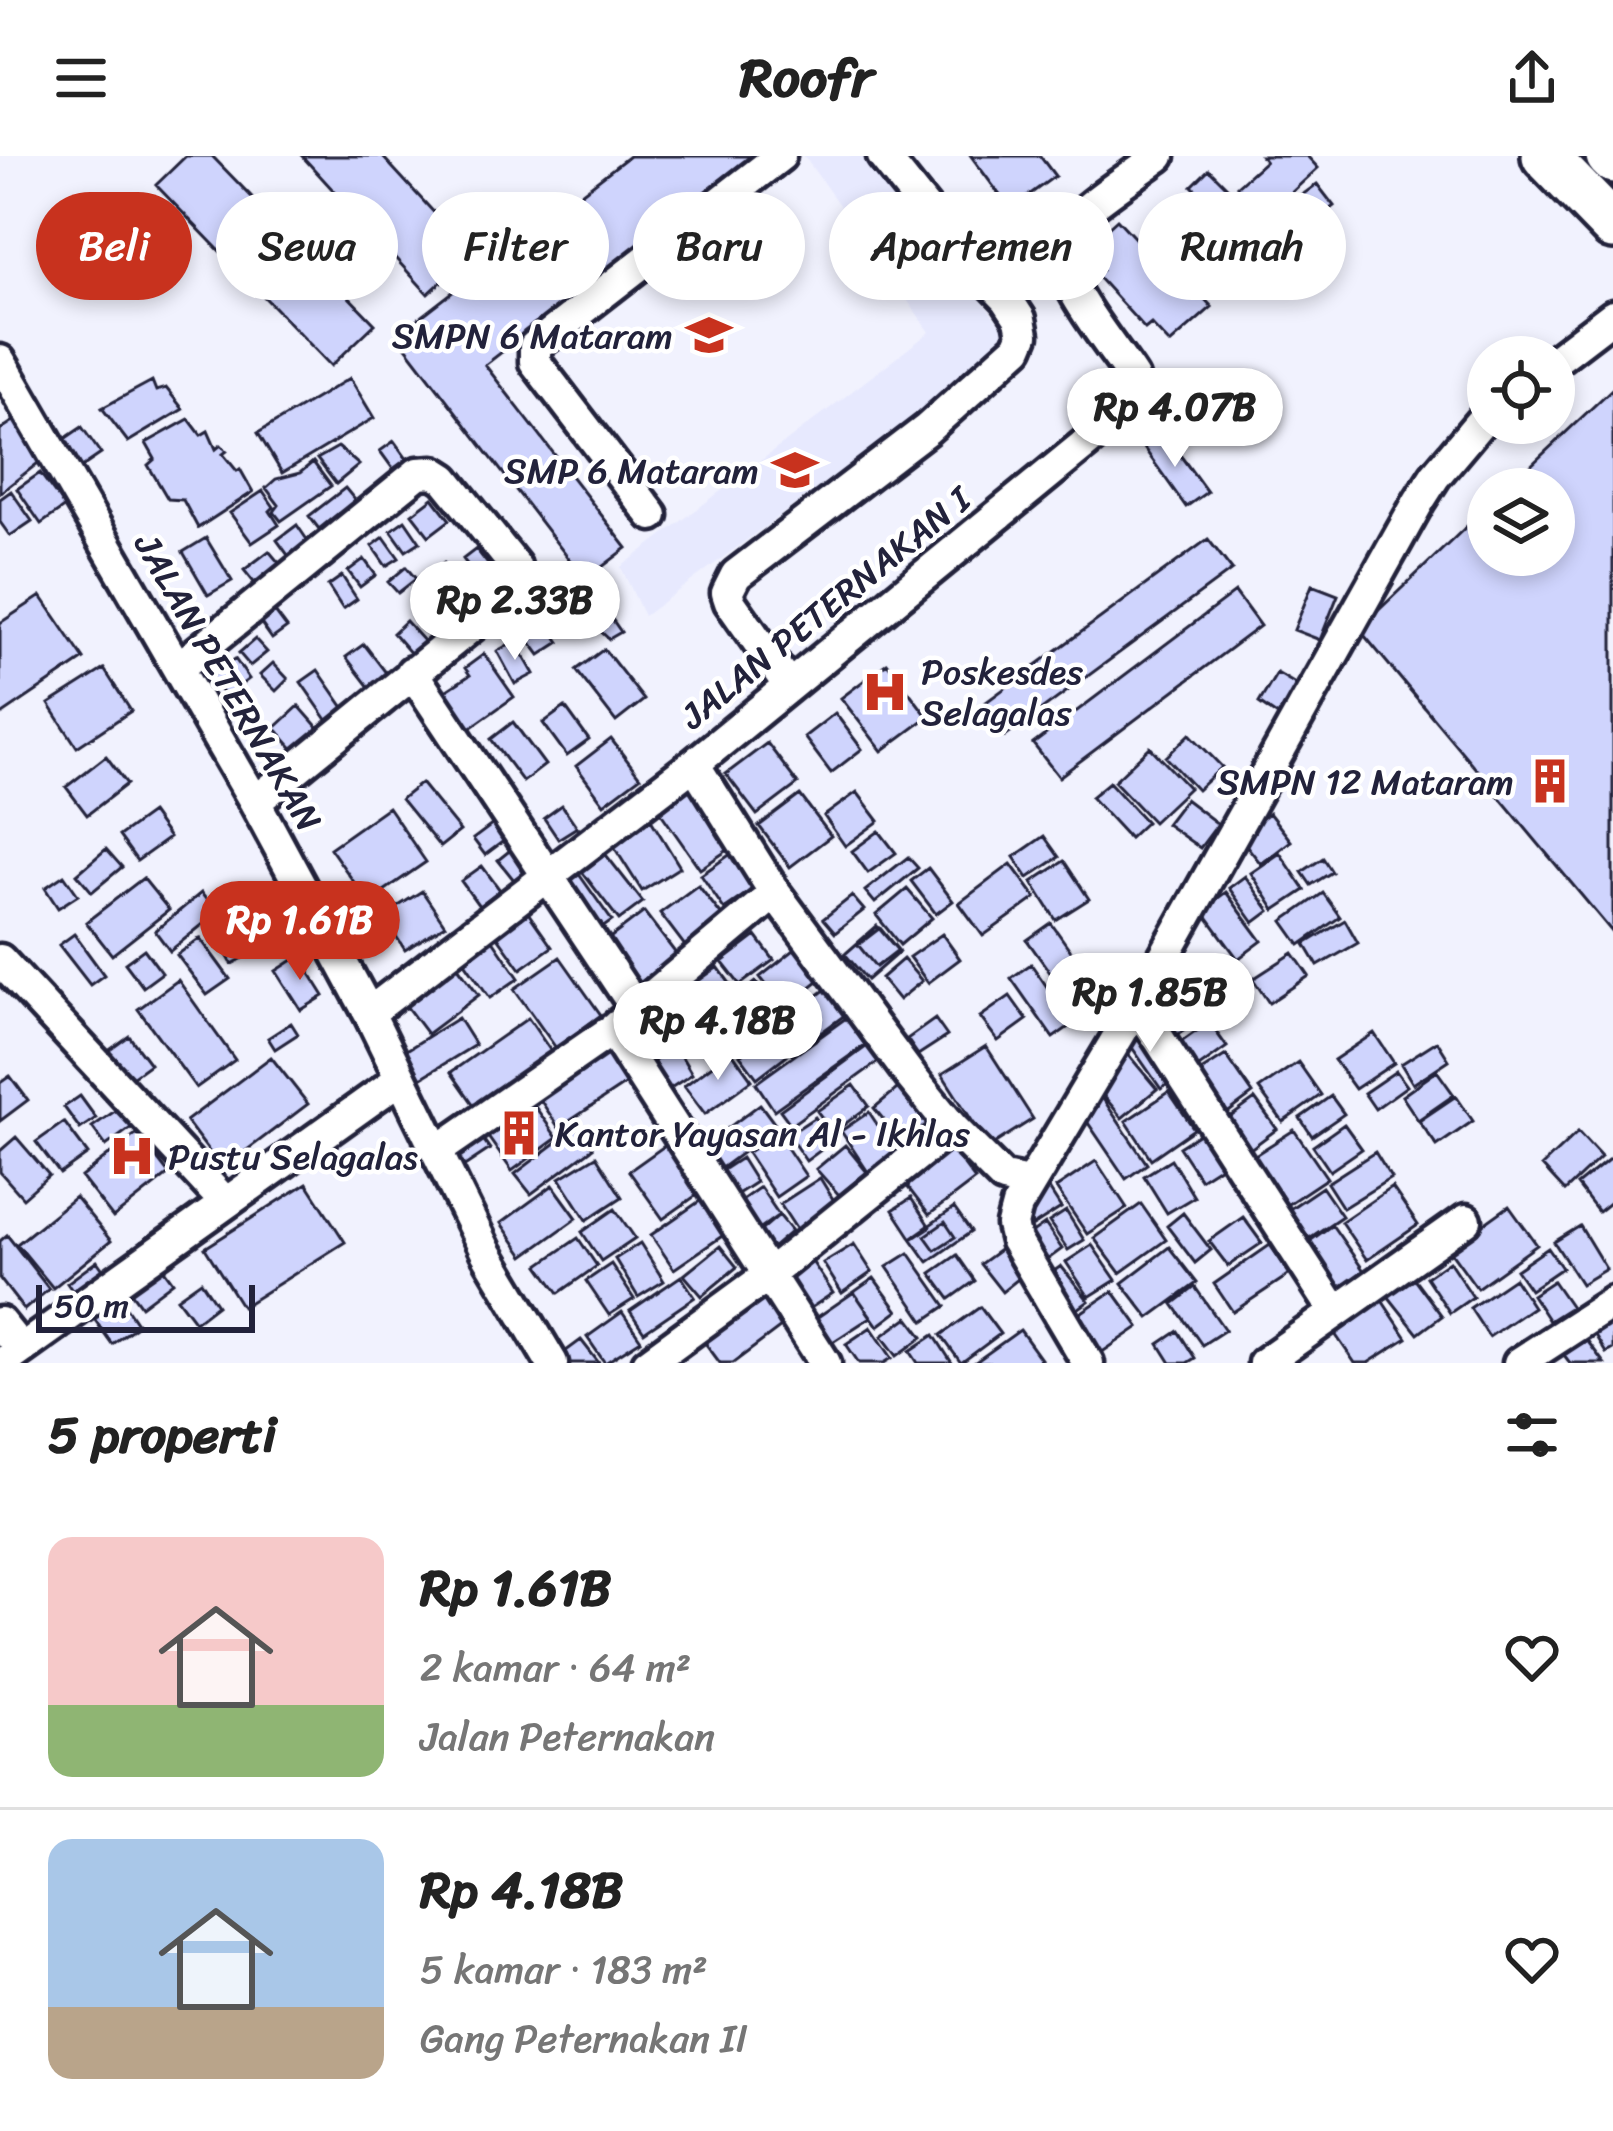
<!DOCTYPE html>
<html lang="id">
<meta charset="utf-8">
<style>
body{margin:0;font-family:Sriracha,sans-serif;background:#f2f2f2;color:#222;height:100vh;display:flex;flex-direction:column;font-size:45px;white-space:nowrap}
*{box-sizing:border-box;margin:0}
p{font-size:39px;color:#767676}
.icon{flex:none;width:66px;height:66px;fill:none;stroke:currentColor;stroke-width:2;stroke-linecap:round;stroke-linejoin:round}
.map{position:relative;height:1207px;overflow:hidden}
.side{display:flex;flex-direction:column;background:#fff;flex:1}
.side>*{flex:none}
.banner{position:absolute;left:36px;top:36px;width:1542px;height:108px;display:flex;gap:24px}
.buttons{position:absolute;left:1467px;top:180px;display:grid;gap:24px}
.buttons a{display:grid;place-items:center;width:108px;height:108px;border-radius:50%;background:#fff;box-shadow:0 6px 18px #0003;font-size:60px}
.scale{position:absolute;left:36px;bottom:30px;width:219px;box-sizing:border-box;padding-left:12px;border:6px solid #22223b;border-top:0;font-size:33px;line-height:42px;white-space:nowrap;color:#22223b;-webkit-text-stroke:9px #fff;paint-order:stroke}
.price{position:absolute;translate:-50% -102px;padding:0 27px;border-radius:42px;background:#fff;color:#222;font-size:39px;line-height:78px;filter:drop-shadow(0 3px 6px #0008)}
.price::after{content:'';position:absolute;left:50%;top:72px;width:36px;height:27px;margin-left:-18px;background:inherit;clip-path:polygon(0 0,100% 0,50% 100%)}
.price.on{background:#c8321e;color:#fff}
ul{padding:0;list-style:none}
li{display:flex;align-items:center;gap:36px;height:300px;padding:0 48px}
li+li{border-top:3px solid #e0e0e0}
li span{display:grid;place-items:center;flex:none;width:336px;height:240px;border-radius:24px;color:#555}
li>.icon{margin-inline-start:auto}
span .icon{width:144px;height:144px;fill:#fffc;stroke-width:1}
li b{font-size:51px}
h2{display:flex;justify-content:space-between;align-items:center;height:144px;padding:0 48px;font-size:51px}
.tag{padding:0 42px;border-radius:54px;background:#fff;box-shadow:0 6px 18px #0003;font-size:42px;line-height:108px}
.tag.on{background:#c8321e;color:#fff}
header{display:flex;justify-content:space-between;align-items:center;height:156px;padding:0 48px;background:#fff;font-size:54px;font-weight:700}
.map>svg:first-child{display:block}
.built{fill:#e7e9fe}
.building{fill:#cfd4fd;stroke:#22223b;stroke-width:3}
.lines{fill:none;stroke-linecap:round;stroke-linejoin:round}
.minor-casing{stroke:#22223b;stroke-width:39}
.highway-casing{stroke:#22223b;stroke-width:54}
.minor{stroke:#fff;stroke-width:30}
.highway{stroke:#fff;stroke-width:45}
.labels{text-anchor:middle;stroke-width:9;stroke-linejoin:round;paint-order:stroke}
.poi-label{font-size:36px;fill:#22223b;stroke:#fff;text-anchor:end}
.street-label{font-size:36px;fill:#22223b;stroke:#fff}
</style>
<header><svg class="icon" aria-label="menu" viewBox="0 0 24 24"><path d="M4 6h16M4 12h16M4 18h16"/></svg>Roofr<svg class="icon" aria-label="share" viewBox="0 0 24 24"><path d="M12 15V3M7 8l5-5 5 5M5 13v7h14v-7"/></svg></header>
<div class="map">
<svg width="1613" height="1207" viewBox="0 0 1613 1207">
<rect width="100%" height="100%" fill="#f1f2fe"/>
<filter id="ink" filterUnits="userSpaceOnUse"><feTurbulence type="fractalNoise" baseFrequency=".00833" numOctaves="2"/><feDisplacementMap in="SourceGraphic" scale="24" xChannelSelector="R" yChannelSelector="G"/><feConvolveMatrix kernelMatrix="1 2 1 2 8 2 1 2 1" color-interpolation-filters="sRGB"/></filter>
<g filter="url(#ink)">
<path class="built" d="M804,0H870L1012,184L972,218L644,460L621,411L930,176Z"/>
<path class="building" d="M186,0H212L375,168L331,210L156,29Z
M302,0H382L472,98L428,138Z
M629,0H756L485,209L627,392L585,424L397,179Z
M971,0H1040L1055,20L1010,53Z
M1261,0H1307L1318,12L1265,61L1237,30L1265,5Z
M1209,13L1259,63L1227,94L1189,55L1203,41L1192,30Z
M1317,28L1334,50L1243,121L1231,105L1244,95L1239,88L1262,71L1265,75L1272,70L1268,64Z
M1117,63L1183,134L1190,127L1212,151L1170,188L1151,168L1145,173L1096,119L1102,114L1083,94Z
M350,222L374,262L282,317L258,277Z
M152,225L156,235L166,232L183,253L128,286L102,252Z
M1613,232V777L1359,473L1488,350V399H1554V333H1506Z
M24,258L51,297L0,337V274Z
M189,263L201,279L208,275L216,293L221,289L227,295L223,298L237,315L240,313L253,336L198,372L183,344L168,343L148,309L155,303L146,287Z
M82,271L101,298L82,311L63,284Z
M1164,277L1207,336L1186,351L1144,292Z
M394,285L407,303L393,313L380,295Z
M338,291L359,309L336,328L317,303Z
M313,306L331,330L281,365L274,356L279,349L266,332L276,323L300,317Z
M40,317L65,351L41,368L17,333Z
M345,332L355,344L319,373L309,360Z
M11,335L32,365L10,380L0,366V343Z
M263,335L274,351L270,355L279,369L252,387L230,357Z
M433,342L450,364L429,380L412,358Z
M405,364L420,386L406,395L391,374Z
M297,369L310,388L290,402L277,384Z
M384,381L399,402L386,410L372,390Z
M206,382L232,425L208,439L183,396Z
M1208,383L1232,414L1005,581L982,549Z
M476,393L494,416L480,426L463,403Z
M269,395L285,414L260,434L244,414Z
M364,403L376,419L360,431L348,415Z
M444,407L457,421L437,438L424,423Z
M406,411L416,423L398,437L388,426Z
M342,420L357,443L343,453L328,430Z
M1312,429L1338,439L1320,484L1294,474Z
M1235,436L1260,470L1059,621L1033,588Z
M41,440L84,503L0,560V467Z
M596,440L621,476L609,483L576,453Z
M275,456L287,472L272,483L260,466Z
M406,465L426,487L412,499L393,477Z
M546,466L560,486L540,499L526,480Z
M255,483L267,496L250,510L239,497Z
M515,485L534,518L515,528L497,495Z
M364,488L387,518L369,531L346,501Z
M604,493L644,544L616,566L576,514Z
M484,498L514,541L466,575L441,538L470,519L465,512Z
M235,503L249,523L225,541L210,521Z
M273,507L288,523L276,535L260,519Z
M887,507L928,561L882,595L841,542Z
M104,513L131,555L77,591L49,548Z
M318,514L347,556L330,568L301,526Z
M1277,517L1297,529L1278,560L1259,547Z
M299,550L321,575L297,597L275,572Z
M565,551L589,584L567,600L543,567Z
M835,557L862,593L831,617L804,581Z
M513,566L545,609L523,626L491,583Z
M1190,578L1222,611L1197,634L1166,601Z
M611,583L640,621L604,648L576,610Z
M767,587L798,628L757,659L726,618Z
M1150,591L1189,632L1153,666L1114,625Z
M106,600L127,628L87,659L66,631Z
M694,624L738,687L700,713L656,650Z
M1109,626L1146,666L1129,682L1091,641Z
M421,627L460,675L440,691L401,643Z
M857,636L879,665L845,690L824,660Z
M800,639L831,680L790,711L759,670Z
M1185,643L1218,668L1200,692L1166,668Z
M562,649L577,671L558,683L544,662Z
M388,651L426,706L368,746L330,692Z
M151,657L169,682L137,705L119,680Z
M1269,657L1291,685L1261,708L1239,680Z
M648,659L680,711L642,735L609,683Z
M497,665L509,681L485,699L473,683Z
M879,675L896,697L868,717L852,695Z
M1044,680L1059,701L1028,722L1014,701Z
M599,690L643,746L619,764L576,708Z
M513,692L528,712L514,724L498,704Z
M106,693L122,711L92,736L77,718Z
M735,695L759,729L724,753L701,719Z
M1280,697L1305,734L1275,754L1251,717Z
M908,701L918,712L875,747L865,735Z
M1323,702L1332,716L1311,729L1302,716Z
M1064,705L1089,743L1056,764L1032,726Z
M1011,708L1036,742L983,780L959,747Z
M482,710L500,734L479,750L461,725Z
M928,712L953,745L936,758L911,725Z
M576,714L612,765L595,777L558,726Z
M64,719L78,739L58,752L45,732Z
M1245,720L1270,755L1254,767L1229,732Z
M143,722L169,754L112,799L86,766Z
M698,729L723,761L685,790L660,757Z
M907,733L932,762L900,789L876,759Z
M422,735L445,769L405,794L383,760Z
M1226,736L1262,785L1238,803L1202,754Z
M201,737L217,757L170,795L155,775Z
M1323,737L1340,761L1300,789L1283,765Z
M852,740L864,754L835,777L823,763Z
M524,751L552,791L521,813L493,774Z
M644,756L677,799L640,827L607,784Z
M1345,764L1358,787L1318,810L1305,788Z
M1051,767L1107,846L1083,863L1027,784Z
M236,768L253,797L232,808L216,779Z
M877,770L899,796L867,824L845,798Z
M880,772L898,794L876,811L858,789Z
M486,774L519,822L490,842L457,795Z
M74,778L104,819L90,829L59,789Z
M942,778L960,803L928,827L909,801Z
M756,780L774,804L740,829L722,806Z
M200,782L230,823L207,839L177,799Z
M799,790L823,821L784,852L760,821Z
M144,793L162,817L143,831L125,807Z
M1293,797L1309,820L1269,847L1253,823Z
M299,800L324,840L301,854L276,815Z
M560,801L601,859L556,892L514,833Z
M903,803L922,825L899,844L881,822Z
M455,807L479,839L427,878L403,846Z
M1031,808L1073,868L1053,882L1011,822Z
M718,811L736,836L689,870L671,844Z
M178,824L235,904L196,932L138,853Z
M756,826L782,859L741,891L715,859Z
M1169,828L1195,867L1167,886L1141,848Z
M830,830L849,856L792,898L773,873Z
M1010,840L1027,864L998,885L980,861Z
M648,854L668,883L637,905L617,876Z
M458,862L475,889L421,922L405,895Z
M528,862L552,897L476,952L451,916Z
M846,862L865,889L774,954L756,927Z
M935,863L947,880L918,899L907,883Z
M1139,865L1178,921L1161,933L1122,877Z
M1209,866L1227,891L1192,916L1174,891Z
M291,867L298,878L275,893L268,882Z
M770,876L787,899L757,922L740,899Z
M1374,877L1394,907L1355,933L1334,904Z
M129,880L150,908L125,926L104,898Z
M874,885L885,901L791,969L780,954Z
M1437,885L1449,904L1413,928L1401,908Z
M986,890L1033,963L989,991L942,918Z
M603,891L627,927L559,972L535,936Z
M676,891L692,918L660,939L643,912Z
M731,895L752,924L705,958L684,930Z
M1127,897L1157,933L1122,962L1092,926Z
M1226,899L1253,938L1226,958L1198,917Z
M271,901L308,948L222,1013L186,965Z
M1298,906L1321,939L1283,966L1259,933Z
M1396,915L1407,930L1375,953L1364,937Z
M1437,915L1454,939L1418,964L1402,940Z
M10,920L28,944L0,965V927Z
M903,928L935,967L906,991L874,952Z
M854,929L869,950L833,977L817,955Z
M1169,936L1194,973L1151,1003L1126,965Z
M1099,937L1147,1008L1126,1023L1078,952Z
M527,939L557,982L512,1015L481,971Z
M80,940L96,962L80,973L64,951Z
M1331,940L1344,958L1312,980L1300,962Z
M1456,940L1473,965L1437,990L1419,965Z
M1255,943L1277,973L1245,997L1222,967Z
M125,948L139,966L106,990L92,971Z
M760,948L777,971L716,1016L700,993Z
M869,956L898,1000L870,1019L841,975Z
M815,961L832,986L806,1005L788,979Z
M64,966L88,998L60,1018L36,986Z
M1344,968L1362,993L1330,1015L1313,990Z
M577,971L593,992L531,1038L515,1018Z
M1294,974L1327,1022L1285,1050L1252,1001Z
M477,975L490,993L460,1013L448,995Z
M1204,975L1225,1007L1200,1023L1179,991Z
M1578,976L1601,1001L1565,1035L1542,1010Z
M137,977L169,1018L113,1062L81,1021Z
M777,977L806,1020L776,1041L747,997Z
M16,981L49,1019L23,1042L0,1016V995Z
M667,988L701,1036L663,1063L629,1015Z
M845,989L867,1016L839,1039L816,1013Z
M952,993L975,1024L929,1059L906,1029Z
M1375,996L1391,1022L1343,1052L1327,1027Z
M596,1000L622,1041L587,1064L560,1022Z
M1613,1000V1044L1598,1056L1577,1029Z
M741,1002L756,1026L724,1047L709,1023Z
M1171,1003L1194,1041L1167,1057L1144,1020Z
M1096,1005L1127,1052L1087,1078L1056,1032Z
M820,1022L836,1048L797,1074L780,1048Z
M307,1027L345,1086L242,1151L205,1092Z
M553,1029L577,1062L524,1100L501,1067Z
M1047,1030L1061,1052L1033,1070L1019,1048Z
M760,1031L779,1059L748,1081L729,1053Z
M1322,1031L1342,1060L1308,1083L1288,1054Z
M1392,1031L1418,1069L1367,1104L1341,1066Z
M75,1041L111,1085L53,1132L17,1088Z
M704,1042L728,1076L674,1113L651,1079Z
M911,1042L930,1071L912,1083L893,1054Z
M1141,1048L1166,1084L1120,1117L1094,1082Z
M1509,1050L1537,1089L1477,1132L1449,1093Z
M954,1052L971,1076L928,1106L911,1082Z
M615,1053L635,1082L601,1105L582,1076Z
M1066,1055L1084,1084L1068,1094L1049,1066Z
M1183,1057L1211,1094L1195,1107L1167,1070Z
M779,1059L792,1075L764,1099L751,1083Z
M1243,1061L1262,1087L1228,1110L1209,1085Z
M945,1066L955,1081L935,1094L925,1080Z
M1045,1068L1062,1093L1043,1107L1025,1082Z
M1332,1069L1364,1115L1339,1133L1307,1087Z
M1580,1070L1606,1113L1581,1128L1554,1086Z
M7,1079L49,1133L24,1154L0,1123V1085Z
M578,1082L597,1110L559,1137L539,1109Z
M640,1087L664,1125L638,1141L615,1103Z
M854,1088L872,1116L842,1137L823,1107Z
M1092,1089L1116,1124L1089,1141L1066,1106Z
M1270,1089L1290,1118L1233,1156L1214,1128Z
M720,1090L737,1111L702,1140L684,1119Z
M1169,1091L1197,1127L1149,1162L1122,1127Z
M1002,1092L1023,1119L1002,1136L980,1108Z
M1548,1092L1562,1112L1530,1134L1516,1114Z
M909,1097L946,1150L924,1165L887,1111Z
M807,1098L833,1137L799,1160L773,1120Z
M957,1099L975,1125L950,1143L931,1117Z
M157,1104L173,1126L141,1150L125,1128Z
M97,1105L109,1122L79,1144L67,1127Z
M1449,1105L1473,1141L1450,1157L1426,1121Z
M611,1108L634,1143L609,1159L586,1125Z
M1061,1110L1089,1145L1075,1155L1047,1120Z
M681,1120L695,1141L644,1176L630,1155Z
M1413,1121L1442,1160L1418,1178L1388,1140Z
M874,1122L898,1155L878,1170L854,1136Z
M1514,1122L1533,1151L1489,1181L1470,1152Z
M201,1125L217,1149L195,1166L177,1142Z
M1553,1125L1571,1151L1549,1165L1532,1139Z
M1195,1131L1225,1174L1202,1189L1173,1148Z
M758,1132L785,1168L733,1207H720L697,1176Z
M1113,1135L1139,1171L1098,1199L1073,1162Z
M854,1136L871,1161L825,1191L809,1167Z
M117,1138L138,1169L112,1188L90,1157Z
M1381,1143L1407,1182L1368,1207H1355L1333,1175Z
M980,1151L1000,1178L961,1207L941,1179Z
M622,1156L641,1184L605,1207L587,1181Z
M1613,1156V1193L1606,1197L1590,1171Z
M908,1161L923,1181L897,1200L882,1180Z
M871,1171L892,1202L884,1207H859L846,1188Z
M1020,1174L1041,1203L1035,1207H974Z
M1178,1175L1195,1202L1187,1207H1171L1159,1188Z
M934,1179L952,1207H918L910,1195Z
M1586,1183L1604,1207H1570L1564,1199Z
M581,1184L599,1207H569L562,1198Z"/>
<g class="lines">
<g class="minor-casing">
<path id="minor" d="M0,205L255,646L369,857L486,1096L552,1207
M1554,205L1613,160
M652,359L535,206V190L780,0
M178,512L418,317L434,316L445,323L515,410L518,425L511,438L255,646
M412,516L637,854
M789,530L730,446L727,437L736,419L927,273L1018,191L1023,179L1020,163L1007,143L952,86L883,0
M694,608L775,737L912,922L952,971L1003,1022L1029,1027
M0,804L224,1045
M1137,849L1334,1154
M369,857L694,608L1129,252L1135,235L1133,222C1113,189 1043,113 1065,76C1078,54 1136,18 1159,0
M612,874L825,1207
M437,995L612,874L775,737
M0,1167L21,1193
M2,1207L400,923
M648,1207L767,1120L952,971
M1088,1207L1016,1085L1012,1069L1017,1050L1137,849L1419,345L1435,320L1488,257
M1264,1207L1466,1064
M1519,1207L1613,1146"/>
</g>
<g class="highway-casing">
<path id="highway" d="M1545,0L1613,70
M1609,0L1613,4"/>
</g>
<use href="#minor" class="minor"/>
<use href="#highway" class="highway"/>
</g>
</g>
<defs>
<g id="school-bare" transform="scale(3.6)"><path d="M0-5L7-2L0 1L-7-2ZM-4 1L0 2.5L4 1V4Q0 6-4 4Z" fill="#c8321e" stroke="#fff" stroke-width="2.5" paint-order="stroke"/></g>
<g id="hospital-bare" transform="scale(3.6)"><path d="M-5-5h3v3.5h4V-5h3V5h-3V1.5h-4V5h-3Z" fill="#c8321e" stroke="#fff" stroke-width="2.5" paint-order="stroke"/></g>
<g id="building-bare" transform="scale(3.6)"><path d="M-4-6H4V6H1V3H-1V6H-4ZM-2.5-4.3h1.7v1.8h-1.7ZM.8-4.3h1.7v1.8H.8ZM-2.5-1h1.7V.8h-1.7ZM.8-1h1.7V.8H.8Z" fill="#c8321e" stroke="#fff" stroke-width="2.5" paint-order="stroke"/></g>
</defs>
<g fill-rule="evenodd">
<use href="#school-bare" x="709" y="179"/>
<use href="#school-bare" x="795" y="314"/>
<use href="#hospital-bare" x="885" y="536"/>
<use href="#building-bare" x="1550" y="625"/>
<use href="#building-bare" x="519" y="977"/>
<use href="#hospital-bare" x="132" y="1000"/>
</g>
<g class="labels">
<g class="poi-label">
<text x="673" y="192">SMPN 6 Mataram</text>
<text x="759" y="327">SMP 6 Mataram</text>
<text x="921" y="528" text-anchor="start">Poskesdes<tspan x="921" dy="41">Selagalas</tspan></text>
<text x="1514" y="638">SMPN 12 Mataram</text>
<text x="555" y="990" text-anchor="start">Kantor Yayasan Al - Ikhlas</text>
<text x="168" y="1013" text-anchor="start">Pustu Selagalas</text>
</g>
<g class="street-label">
<text transform="translate(825 451) rotate(-39)" y="13">JALAN PETERNAKAN I</text>
<text transform="translate(229 526) rotate(60)" y="13">JALAN PETERNAKAN</text>
</g>
</g>
</svg>
<div class="buttons">
<a><svg class="icon" aria-label="locate" viewBox="0 0 24 24"><circle cx="12" cy="12" r="6"/><path d="M12 2v4M12 18v4M2 12h4M18 12h4"/></svg></a>
<a><svg class="icon" aria-label="layers" viewBox="0 0 24 24"><path d="M12 4l9 5-9 5-9-5zM3 14l9 5 9-5"/></svg></a>
</div>
<div class="scale">50 m</div>
<b class="price" style="left:1175px;top:314px">Rp 4.07B</b>
<b class="price" style="left:515px;top:507px">Rp 2.33B</b>
<b class="price on" style="left:300px;top:827px">Rp 1.61B</b>
<b class="price" style="left:1150px;top:899px">Rp 1.85B</b>
<b class="price" style="left:718px;top:927px">Rp 4.18B</b>
<div class="banner">
<a class="tag on">Beli</a>
<a class="tag">Sewa</a>
<a class="tag">Filter</a>
<a class="tag">Baru</a>
<a class="tag">Apartemen</a>
<a class="tag">Rumah</a>
</div>
</div>
<section class="side">
<h2>5 properti<svg class="icon" aria-label="filters" viewBox="0 0 24 24"><path d="M4 7h16M4 17h16"/><circle cx="9" cy="7" r="2"/><circle cx="15" cy="17" r="2"/></svg></h2>
<ul>
<li><span style="background:linear-gradient(#f6c9c9 70%,#8fb573 0)"><svg class="icon" aria-label="home" viewBox="0 0 24 24"><path d="M3 11l9-7 9 7M6 9v11h12V9"/></svg></span><div><b>Rp 1.61B</b><p>2 kamar · 64 m²</p><p>Jalan Peternakan</p></div><svg class="icon" aria-label="heart" viewBox="0 0 24 24"><path d="M12 20l-8-8c-3-5 5-10 8-4 3-6 11-1 8 4z"/></svg></li>
<li><span style="background:linear-gradient(#a9c7e8 70%,#b9a48a 0)"><svg class="icon" aria-label="home" viewBox="0 0 24 24"><path d="M3 11l9-7 9 7M6 9v11h12V9"/></svg></span><div><b>Rp 4.18B</b><p>5 kamar · 183 m²</p><p>Gang Peternakan II</p></div><svg class="icon" aria-label="heart" viewBox="0 0 24 24"><path d="M12 20l-8-8c-3-5 5-10 8-4 3-6 11-1 8 4z"/></svg></li>
</ul>
</section>
